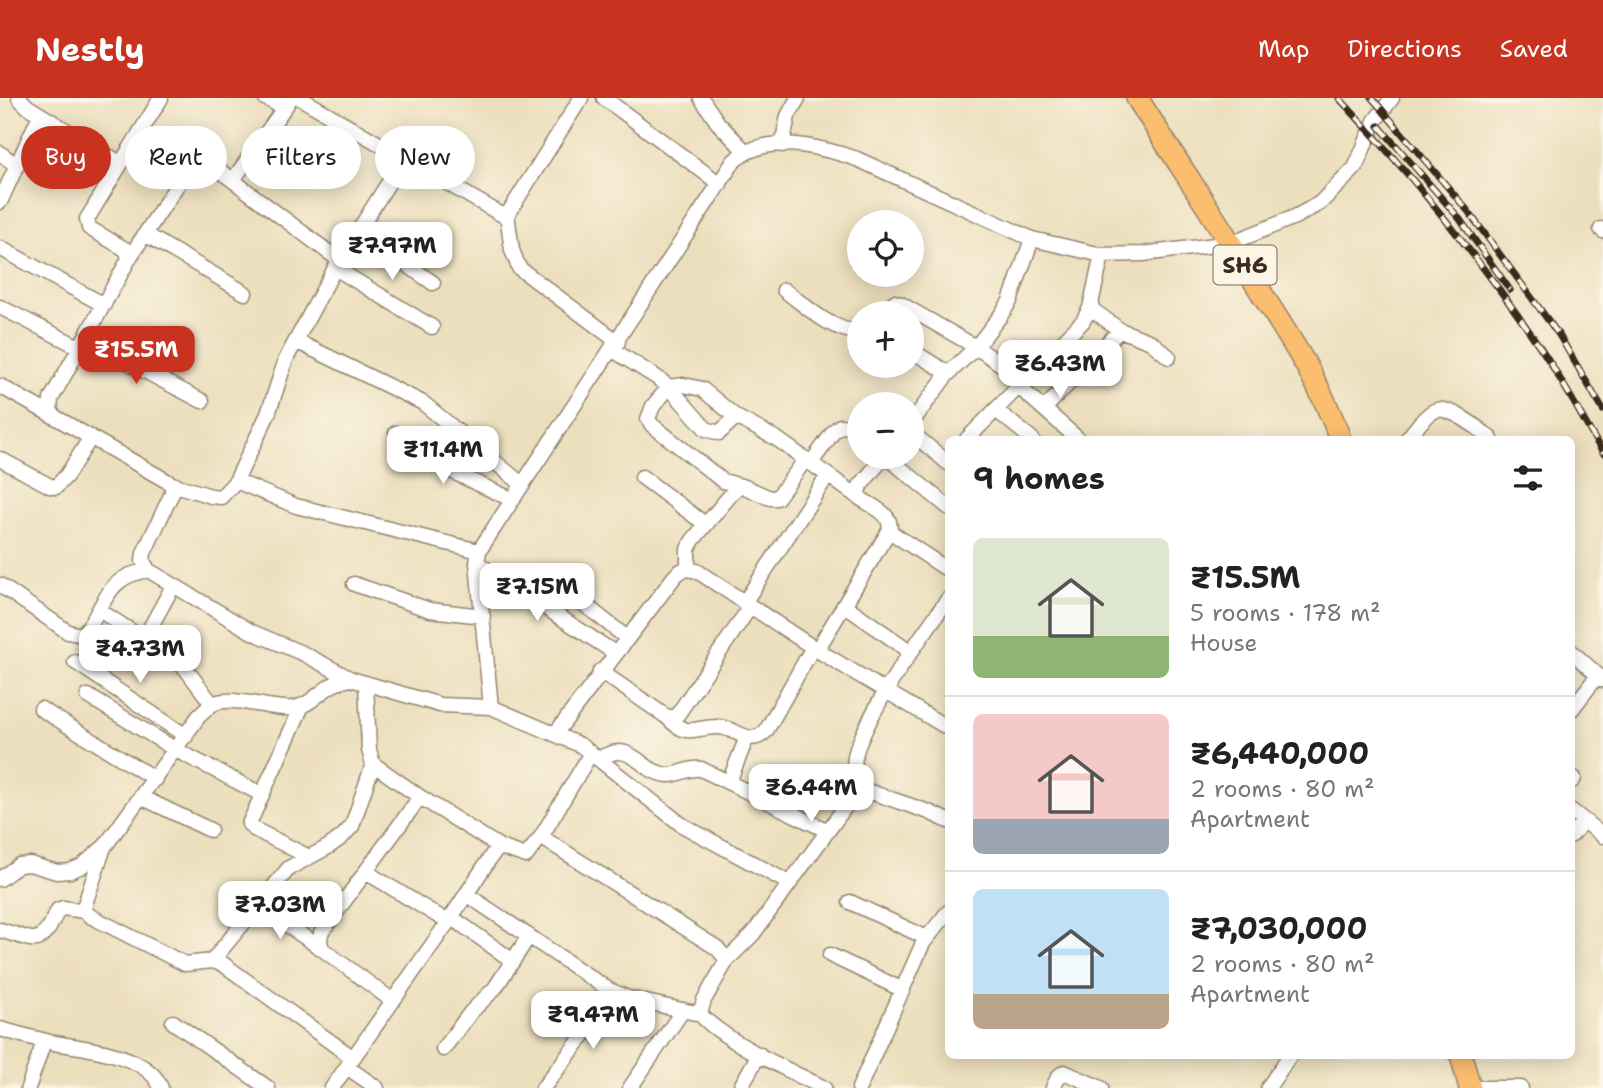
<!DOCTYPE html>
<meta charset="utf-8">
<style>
body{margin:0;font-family:"Shantell Sans",sans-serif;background:#f2f2f2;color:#222;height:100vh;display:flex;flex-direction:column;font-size:26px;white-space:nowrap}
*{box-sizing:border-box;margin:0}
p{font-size:23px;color:#767676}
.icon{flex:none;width:38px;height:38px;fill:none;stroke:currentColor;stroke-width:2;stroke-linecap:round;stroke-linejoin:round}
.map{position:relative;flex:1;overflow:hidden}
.panel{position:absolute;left:945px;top:338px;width:630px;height:623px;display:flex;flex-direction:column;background:#fff;border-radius:10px;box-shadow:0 4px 18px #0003}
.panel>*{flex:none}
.guide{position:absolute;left:21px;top:28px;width:665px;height:63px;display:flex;gap:14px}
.tools{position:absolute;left:847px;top:112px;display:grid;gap:14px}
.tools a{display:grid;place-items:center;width:77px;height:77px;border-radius:50%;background:#fff;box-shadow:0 4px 18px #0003;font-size:35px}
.price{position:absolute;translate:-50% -60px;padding:0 16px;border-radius:14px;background:#fff;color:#222;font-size:23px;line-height:46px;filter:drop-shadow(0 2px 4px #0008)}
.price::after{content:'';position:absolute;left:50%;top:42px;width:21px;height:16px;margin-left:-10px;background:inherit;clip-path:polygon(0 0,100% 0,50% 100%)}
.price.current{background:#c8321e;color:#fff}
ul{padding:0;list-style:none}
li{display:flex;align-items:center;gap:21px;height:175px;padding:0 28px}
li+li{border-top:2px solid #e0e0e0}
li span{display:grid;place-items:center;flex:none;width:196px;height:140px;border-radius:10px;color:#555}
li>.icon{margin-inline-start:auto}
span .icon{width:84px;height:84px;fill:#fffc;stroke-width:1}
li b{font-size:30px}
h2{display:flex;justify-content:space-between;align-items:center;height:84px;padding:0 28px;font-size:30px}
.tag{padding:0 24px;border-radius:32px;background:#fff;box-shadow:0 4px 18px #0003;font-size:24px;line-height:63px}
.tag.current{background:#c8321e;color:#fff}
header{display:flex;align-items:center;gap:42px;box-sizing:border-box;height:98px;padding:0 35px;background:#c8321e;color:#fff}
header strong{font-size:33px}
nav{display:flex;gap:38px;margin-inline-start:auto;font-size:24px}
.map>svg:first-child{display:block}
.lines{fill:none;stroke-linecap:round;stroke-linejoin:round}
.minor-casing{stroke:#94846e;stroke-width:17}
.primary-casing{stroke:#94846e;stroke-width:24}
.minor{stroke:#fff;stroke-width:14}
.primary{stroke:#fbbd6e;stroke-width:21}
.rail-casing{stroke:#3b2a1e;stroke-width:7}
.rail{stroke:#fcf5e5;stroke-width:4.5;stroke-dasharray:13;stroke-linecap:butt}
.labels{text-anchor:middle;stroke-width:7;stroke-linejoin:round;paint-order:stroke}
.shield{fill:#fcf5e5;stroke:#75675a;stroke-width:2}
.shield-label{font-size:23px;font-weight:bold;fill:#3b2a1e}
</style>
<header>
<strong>Nestly</strong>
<nav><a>Map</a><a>Directions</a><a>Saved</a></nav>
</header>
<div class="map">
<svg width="1603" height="990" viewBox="0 0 1603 990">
<rect width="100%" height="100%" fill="#fcf5e5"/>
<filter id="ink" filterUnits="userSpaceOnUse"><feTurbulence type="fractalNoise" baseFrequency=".0143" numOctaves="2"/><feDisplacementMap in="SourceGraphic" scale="14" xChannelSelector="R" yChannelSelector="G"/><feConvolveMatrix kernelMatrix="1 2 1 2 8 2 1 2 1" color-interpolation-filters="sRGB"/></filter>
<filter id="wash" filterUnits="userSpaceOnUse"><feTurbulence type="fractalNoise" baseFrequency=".00686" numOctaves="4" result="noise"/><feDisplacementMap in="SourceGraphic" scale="28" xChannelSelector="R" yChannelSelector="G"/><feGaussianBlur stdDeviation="1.57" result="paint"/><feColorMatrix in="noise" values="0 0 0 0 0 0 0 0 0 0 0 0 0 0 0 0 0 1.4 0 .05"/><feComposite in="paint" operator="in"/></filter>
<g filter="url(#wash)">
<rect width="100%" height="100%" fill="#ecdfbd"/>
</g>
<g filter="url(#ink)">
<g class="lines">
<g class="minor-casing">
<path id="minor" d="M19,0L28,9L120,65
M161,0L87,121L89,130L125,151L130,159L51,301L50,313L55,319L172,386V395L144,455L143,463L148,472L252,534L304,556L351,581
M265,0L277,6H287L290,1
M300,0L504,118L509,114L581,0
M604,0L720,86
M701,0L718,25L745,53
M782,47L788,18L798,0
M0,55L17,68
M233,82L287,6
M0,104L40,17
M507,116L512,152L519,170L618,244
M1601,131L1603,133
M358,132L433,185
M145,136L245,195
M0,150L104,207
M130,159L189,69C197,63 201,62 211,66L339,162
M335,170L432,229
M784,192C806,208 831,233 859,234
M0,209L81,250
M1090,210L1120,232L1151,244L1169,259
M881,215L894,204L901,206L976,249L1025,283
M85,242L202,303
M296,243L423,305L523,387
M613,252L656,279L669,289L706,331L719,335L736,319
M912,253L948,275
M0,288L55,319
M1019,289L1078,341
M1044,311L1120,232
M996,312L1032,341
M912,324L945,279L976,249L1001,217L1010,203L1032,141
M396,335L451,373L513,402
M912,335L948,365
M967,341L1083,223L1090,210L1102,157
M1407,341C1415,332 1423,319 1434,313C1447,305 1481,332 1491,341
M887,359L948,409
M0,361L50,388L56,389L67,377L91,339
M806,361L777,400H770L745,389L723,383L652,327L648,321L653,308L669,289L684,287L702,291L736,319L777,341L857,398
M811,365L834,333L840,328L854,329L859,332
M642,379L705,426
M236,383L296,408L479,453
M172,386L211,398L221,399L236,383L268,316L286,261L335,170L404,60
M889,433L948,472
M477,465L615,555
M688,471V451L693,442L738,388
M354,486L430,512L483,518
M0,487L68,534L82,537C108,508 102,480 148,472
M561,488L627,540
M744,505L828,377
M844,507L911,554
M99,512L177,563L186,571L212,606
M144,541L173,488
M817,552L889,433C894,415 870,408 857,398L860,388L884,359
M1572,554L1603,582
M75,564L186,638
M600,573L667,619H673L678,616L750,509
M366,585L369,652L373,666L420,699L500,749
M88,598L176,652L261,696
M302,608L249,726L254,731L309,759
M491,609L477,465L479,453L734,63C765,34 821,49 857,61L1032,141L1102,157L1143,156L1231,145L1297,118L1320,105L1355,70L1375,23L1392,0
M41,611L155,681
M1572,611L1598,577
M667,619C689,642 695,628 719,629C737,630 750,650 766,633L813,549
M555,636L675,478C682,470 687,471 697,473L817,552L948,630
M592,656L682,727L789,785
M599,661C634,639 639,676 669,677C681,677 687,669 701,671L828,733
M1572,679L1574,680L1572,683
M729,684L747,639
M853,688L929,714L948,723
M141,699L210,732
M1572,713L1603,738
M1572,737L1583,723
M541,739L717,850L727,862L704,902L700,916C725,944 789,972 824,990
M104,749L85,806V813L90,818L185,866L212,863L223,866L353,960
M366,774L448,824
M0,781L19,767L30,766L57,774L70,773L82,768L105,748L199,618C203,615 207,610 211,607C231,595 270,613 293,610C316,607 323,584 351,581L440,607L491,609L580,647L591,655L541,739L526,758L500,749L492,757L448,824L332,990
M466,796L609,892L628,900L700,916
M850,804L927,840
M258,807L322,851
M451,819L513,863
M0,832L30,841H38L49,830L58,812L63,810L85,813
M830,857L903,892
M727,862L753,836L848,705C857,687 850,667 858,648C880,594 915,548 948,501
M212,863L289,770L328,749L342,739L352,728L373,666
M393,903L322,851L320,843L321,835L420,699
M173,924L268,990
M0,931C18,936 36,941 54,945C84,950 149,956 161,990
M443,951L471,914L495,890L529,838
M347,969L377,990
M28,990L44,943
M543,990L616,895
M630,990L683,912
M740,990L759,956
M859,990L923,845L948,814
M1053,990L1058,979L1064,974L1101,990
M1268,990L1290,957
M1470,990H1521"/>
</g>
<g class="primary-casing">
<path id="primary" d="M1137,0C1180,68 1225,135 1267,204C1295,248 1323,291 1340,341
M1461,957L1470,990"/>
</g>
<use href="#minor" class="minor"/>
<use href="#primary" class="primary"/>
<g class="rail-casing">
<path id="rail" d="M1339,0C1412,77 1480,161 1540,249C1563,283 1582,320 1603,355
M1372,0L1468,113L1559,237L1603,312
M1379,28L1459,120L1510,192"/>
</g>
<use href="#rail" class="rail"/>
</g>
</g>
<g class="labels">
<rect class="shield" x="1213.5" y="147.5" width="63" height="39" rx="5"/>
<g class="shield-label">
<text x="1245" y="175">SH6</text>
</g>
</g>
</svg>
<div class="tools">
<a><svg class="icon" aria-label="locate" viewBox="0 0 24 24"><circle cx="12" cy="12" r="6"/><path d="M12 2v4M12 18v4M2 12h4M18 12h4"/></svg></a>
<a>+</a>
<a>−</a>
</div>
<b class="price" style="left:392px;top:184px">₹7.97M</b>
<b class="price current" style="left:136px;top:288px">₹15.5M</b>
<b class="price" style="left:1060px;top:302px">₹6.43M</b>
<b class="price" style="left:443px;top:388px">₹11.4M</b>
<b class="price" style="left:537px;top:525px">₹7.15M</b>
<b class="price" style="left:140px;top:587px">₹4.73M</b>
<b class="price" style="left:811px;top:726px">₹6.44M</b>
<b class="price" style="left:280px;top:843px">₹7.03M</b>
<b class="price" style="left:593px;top:953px">₹9.47M</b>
<div class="guide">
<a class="tag current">Buy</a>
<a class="tag">Rent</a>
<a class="tag">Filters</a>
<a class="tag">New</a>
</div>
<section class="panel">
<h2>9 homes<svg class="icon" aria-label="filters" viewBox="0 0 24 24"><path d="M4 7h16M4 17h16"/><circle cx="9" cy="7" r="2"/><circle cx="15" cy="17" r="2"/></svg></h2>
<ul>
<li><span style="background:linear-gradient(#dfe7d0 70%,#8fb573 0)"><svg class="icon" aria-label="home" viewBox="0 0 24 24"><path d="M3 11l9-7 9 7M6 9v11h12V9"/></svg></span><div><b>₹15.5M</b><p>5 rooms · 178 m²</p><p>House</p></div></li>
<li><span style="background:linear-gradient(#f6c9c9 75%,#9aa5b1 0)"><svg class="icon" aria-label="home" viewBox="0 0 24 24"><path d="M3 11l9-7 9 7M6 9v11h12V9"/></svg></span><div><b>₹6,440,000</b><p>2 rooms · 80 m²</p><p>Apartment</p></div></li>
<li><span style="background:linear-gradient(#bfe0f5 75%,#b9a48a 0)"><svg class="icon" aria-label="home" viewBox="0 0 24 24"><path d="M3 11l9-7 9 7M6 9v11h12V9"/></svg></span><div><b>₹7,030,000</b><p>2 rooms · 80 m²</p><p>Apartment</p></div></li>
</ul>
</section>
</div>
